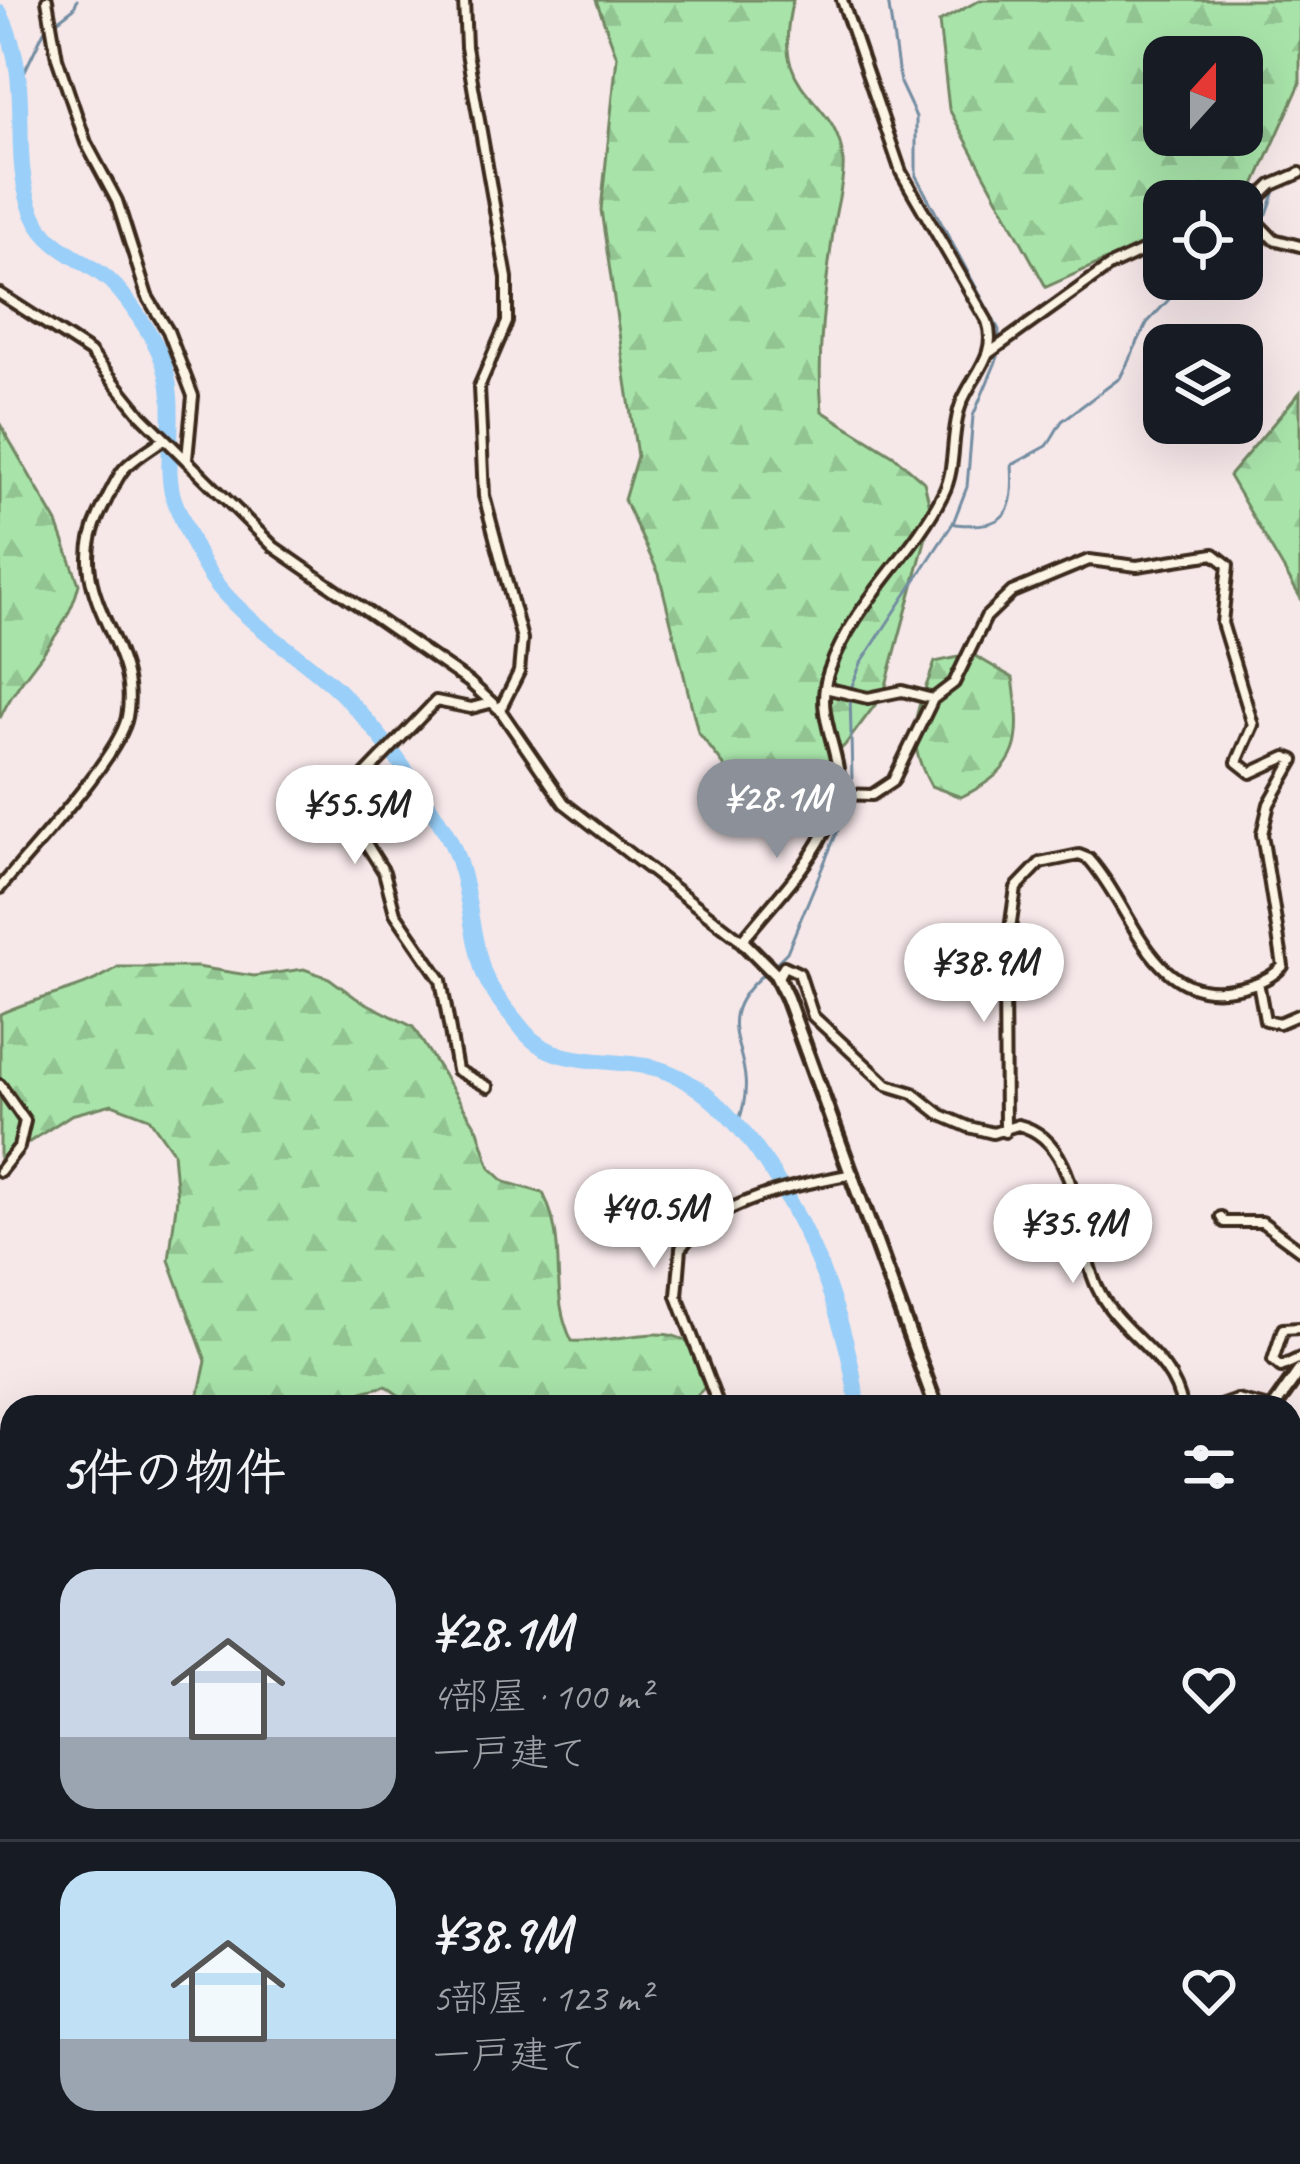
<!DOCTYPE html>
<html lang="ja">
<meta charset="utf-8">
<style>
body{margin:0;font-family:Caveat,"Klee One",sans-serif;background:#20242c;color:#f1f3f6;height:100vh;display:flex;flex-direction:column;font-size:45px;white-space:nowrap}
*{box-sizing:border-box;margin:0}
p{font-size:39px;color:#9ea1a6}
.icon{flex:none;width:66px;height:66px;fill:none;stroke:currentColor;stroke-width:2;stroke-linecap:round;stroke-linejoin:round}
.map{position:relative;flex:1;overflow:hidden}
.sheet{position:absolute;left:0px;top:1395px;width:1302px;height:771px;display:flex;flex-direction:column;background:#171b24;border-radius:36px 36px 0 0;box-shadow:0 12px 48px #0002}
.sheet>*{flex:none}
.needle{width:78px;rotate:21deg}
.controls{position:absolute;left:1143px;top:36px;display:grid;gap:24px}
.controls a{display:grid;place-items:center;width:120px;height:120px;border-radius:24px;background:#171b24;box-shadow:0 12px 48px #0002;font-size:60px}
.price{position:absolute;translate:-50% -102px;padding:0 27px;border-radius:42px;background:#fff;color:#222;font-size:39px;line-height:78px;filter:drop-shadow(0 3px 6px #0008)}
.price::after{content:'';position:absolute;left:50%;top:72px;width:36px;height:27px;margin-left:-18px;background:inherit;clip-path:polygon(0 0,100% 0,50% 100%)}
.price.selected{background:#8c9099;color:#fff}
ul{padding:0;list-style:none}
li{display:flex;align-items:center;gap:36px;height:300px;padding:0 60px}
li+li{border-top:3px solid #363941}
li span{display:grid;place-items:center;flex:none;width:336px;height:240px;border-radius:36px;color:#555}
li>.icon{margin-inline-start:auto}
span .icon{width:144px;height:144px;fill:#fffc;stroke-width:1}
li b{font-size:51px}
h2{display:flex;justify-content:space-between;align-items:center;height:144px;padding:0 60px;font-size:51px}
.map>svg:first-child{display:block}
.forest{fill:url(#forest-firs);stroke:#728764;stroke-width:3;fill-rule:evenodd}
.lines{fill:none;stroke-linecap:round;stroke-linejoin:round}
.stream{stroke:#738da1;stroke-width:3}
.river{stroke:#99cff8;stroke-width:16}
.street-casing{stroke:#3b2a1e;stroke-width:16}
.secondary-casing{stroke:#3b2a1e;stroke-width:20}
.street{stroke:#fcf5e5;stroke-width:8}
.secondary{stroke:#fcf5e5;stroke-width:10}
</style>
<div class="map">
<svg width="1300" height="2164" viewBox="0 0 1300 2164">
<defs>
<pattern id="forest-firs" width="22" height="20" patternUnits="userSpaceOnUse" patternTransform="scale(3)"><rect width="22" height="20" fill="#a8e4aa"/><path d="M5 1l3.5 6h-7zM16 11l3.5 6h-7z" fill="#92c492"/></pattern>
</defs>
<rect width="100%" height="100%" fill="#f6e7e9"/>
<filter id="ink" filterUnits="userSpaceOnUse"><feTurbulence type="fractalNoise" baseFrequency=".00833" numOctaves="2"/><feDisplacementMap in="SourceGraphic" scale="24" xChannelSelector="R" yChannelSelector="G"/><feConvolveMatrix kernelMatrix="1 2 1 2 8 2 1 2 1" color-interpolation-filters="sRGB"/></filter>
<g filter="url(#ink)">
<path class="forest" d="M596,0H793C767,100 838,92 843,161C845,180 836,206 834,225C826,286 816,350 822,411L894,456L924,482L932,515L884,693L845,745L811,778L769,785L726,768L698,732L659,574L624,500L637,456L601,210L617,57Z
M980,0H1300V84L1242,214V201H1164V245L1104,261L1046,287L949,109L939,22ZM1164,57H1242V135H1164Z
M1300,392V597L1229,476Z
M0,424L57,523L79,584C66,639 23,668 0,718Z
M972,654L1013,678C1022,741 1023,767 961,797L931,786C902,733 916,716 935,662Z
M118,967H197L254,976L304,969L329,978L356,998L413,1027L478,1130L490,1168L505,1182L543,1193C570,1249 547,1290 572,1341C630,1345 687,1306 714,1378L685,1407H415L386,1386L361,1392L346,1407H196L206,1361L169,1260L177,1198L173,1152L149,1118L112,1104L71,1115L0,1161V1014C40,995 81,992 118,967Z
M1300,1544V1918L1290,1921V1548Z
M1300,1973V2164H1265L1266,2154H1290V1976Z
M422,2154H652L644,2164H428Z"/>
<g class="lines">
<path class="stream" d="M21,79L44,31L74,8L77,0
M1256,217L1267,214L1275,191L1300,177
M955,524C1007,529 1015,513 1012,465L1047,446L1062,421L1120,378L1147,323L1188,279
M773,966L787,952L845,813L852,779L850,691L861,663L953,523L967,487L973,416L998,357L999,330L916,176V117L900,83L888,0
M738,1123C767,1049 697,1029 766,972"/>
<path class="river" d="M0,13C37,88 6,151 34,216C48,249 83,258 109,280C126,295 151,333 160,354C183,406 159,466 176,505C187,531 200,564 218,586C252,628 303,656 341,693C380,731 417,785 445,831C470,873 468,925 483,971C490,992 510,1013 524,1031C555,1070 614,1056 659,1069C764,1100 850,1306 857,1407
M1290,1534L1300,1533
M848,2164L850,2154"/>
<g class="street-casing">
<path id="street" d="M47,0L57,58L86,143L117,201L147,296L168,331L193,396L187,459
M464,0L466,47L507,278V322L479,387L484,496L522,639L519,672L500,710
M1247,212L1273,239L1300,246
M1242,214L1272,185L1300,173
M0,294L90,352L141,415L274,547L469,682L500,710L564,803L742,941C776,896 848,831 838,769C832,733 816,708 829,671C854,602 912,556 943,494C957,467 950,433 961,404C972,375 999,355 987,321L901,172L842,0
M989,353L1110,266L1164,241
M825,688L868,698L902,691L933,699
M838,794L872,795L893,781L933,699L954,683L986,617L1012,592L1089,560L1137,566L1214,554L1228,565L1222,623L1253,725L1237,762L1251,773L1286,757L1294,760L1269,804L1262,834L1283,966C1270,980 1251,986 1232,989C1151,1003 1134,909 1089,859L1079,855L1040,863L1016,888L1004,970L1005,1132
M0,888C29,852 120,756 127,717C142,642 60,595 100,513C125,462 118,471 164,439
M778,977L784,966L799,973L813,1016L887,1085L913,1093L941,1115L969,1127L993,1133L1018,1125C1083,1140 1074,1239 1097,1287C1119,1335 1173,1354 1182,1407
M1258,982L1265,1020L1279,1023L1300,1014
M0,1085L25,1121L19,1147L0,1171
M488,1087L457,1070L441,980L395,913L384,872L362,837L355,808L365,775L436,701L471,708L490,703
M1221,1217L1224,1222H1262L1300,1250
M1300,1328L1283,1329L1273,1360L1281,1367L1300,1358
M719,1407L677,1296L681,1248C714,1200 800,1184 853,1174
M1217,1407L1237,1400L1265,1407
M1290,1456L1300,1457
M277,2154L279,2164
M599,2154L604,2164
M931,2154L934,2164"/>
</g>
<g class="secondary-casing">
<path id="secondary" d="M742,941L776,975L787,998L936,1407
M1274,1407L1300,1370
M0,2084L12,2096
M69,2154L79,2164
M877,2164L878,2154"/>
</g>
<use href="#street" class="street"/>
<use href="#secondary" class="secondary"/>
</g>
</g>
</svg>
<div class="controls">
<a><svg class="needle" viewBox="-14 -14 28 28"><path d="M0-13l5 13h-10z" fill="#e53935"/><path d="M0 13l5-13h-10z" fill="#9ea1a6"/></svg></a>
<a><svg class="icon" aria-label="locate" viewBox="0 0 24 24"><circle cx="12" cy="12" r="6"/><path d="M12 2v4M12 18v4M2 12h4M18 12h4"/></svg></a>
<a><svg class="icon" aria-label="layers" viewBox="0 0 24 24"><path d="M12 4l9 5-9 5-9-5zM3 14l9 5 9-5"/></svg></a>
</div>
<b class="price selected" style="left:777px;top:861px">¥28.1M</b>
<b class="price" style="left:355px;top:867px">¥55.5M</b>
<b class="price" style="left:984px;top:1025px">¥38.9M</b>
<b class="price" style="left:654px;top:1271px">¥40.5M</b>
<b class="price" style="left:1073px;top:1286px">¥35.9M</b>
<section class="sheet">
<h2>5件の物件<svg class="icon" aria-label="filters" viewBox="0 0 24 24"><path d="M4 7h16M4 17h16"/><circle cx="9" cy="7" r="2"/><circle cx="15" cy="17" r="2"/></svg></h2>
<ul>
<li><span style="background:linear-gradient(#c9d6e8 70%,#9aa5b1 0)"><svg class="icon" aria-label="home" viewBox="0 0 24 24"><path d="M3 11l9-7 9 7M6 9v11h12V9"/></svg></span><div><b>¥28.1M</b><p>4部屋 · 100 m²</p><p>一戸建て</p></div><svg class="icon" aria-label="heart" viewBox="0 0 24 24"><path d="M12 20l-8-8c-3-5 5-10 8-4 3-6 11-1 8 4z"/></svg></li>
<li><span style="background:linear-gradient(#bfe0f5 70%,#9aa5b1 0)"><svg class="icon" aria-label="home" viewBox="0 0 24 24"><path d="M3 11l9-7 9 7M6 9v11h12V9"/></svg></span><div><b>¥38.9M</b><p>5部屋 · 123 m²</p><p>一戸建て</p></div><svg class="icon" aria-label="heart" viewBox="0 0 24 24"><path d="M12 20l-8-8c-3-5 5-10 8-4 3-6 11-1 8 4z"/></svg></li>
</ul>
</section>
</div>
